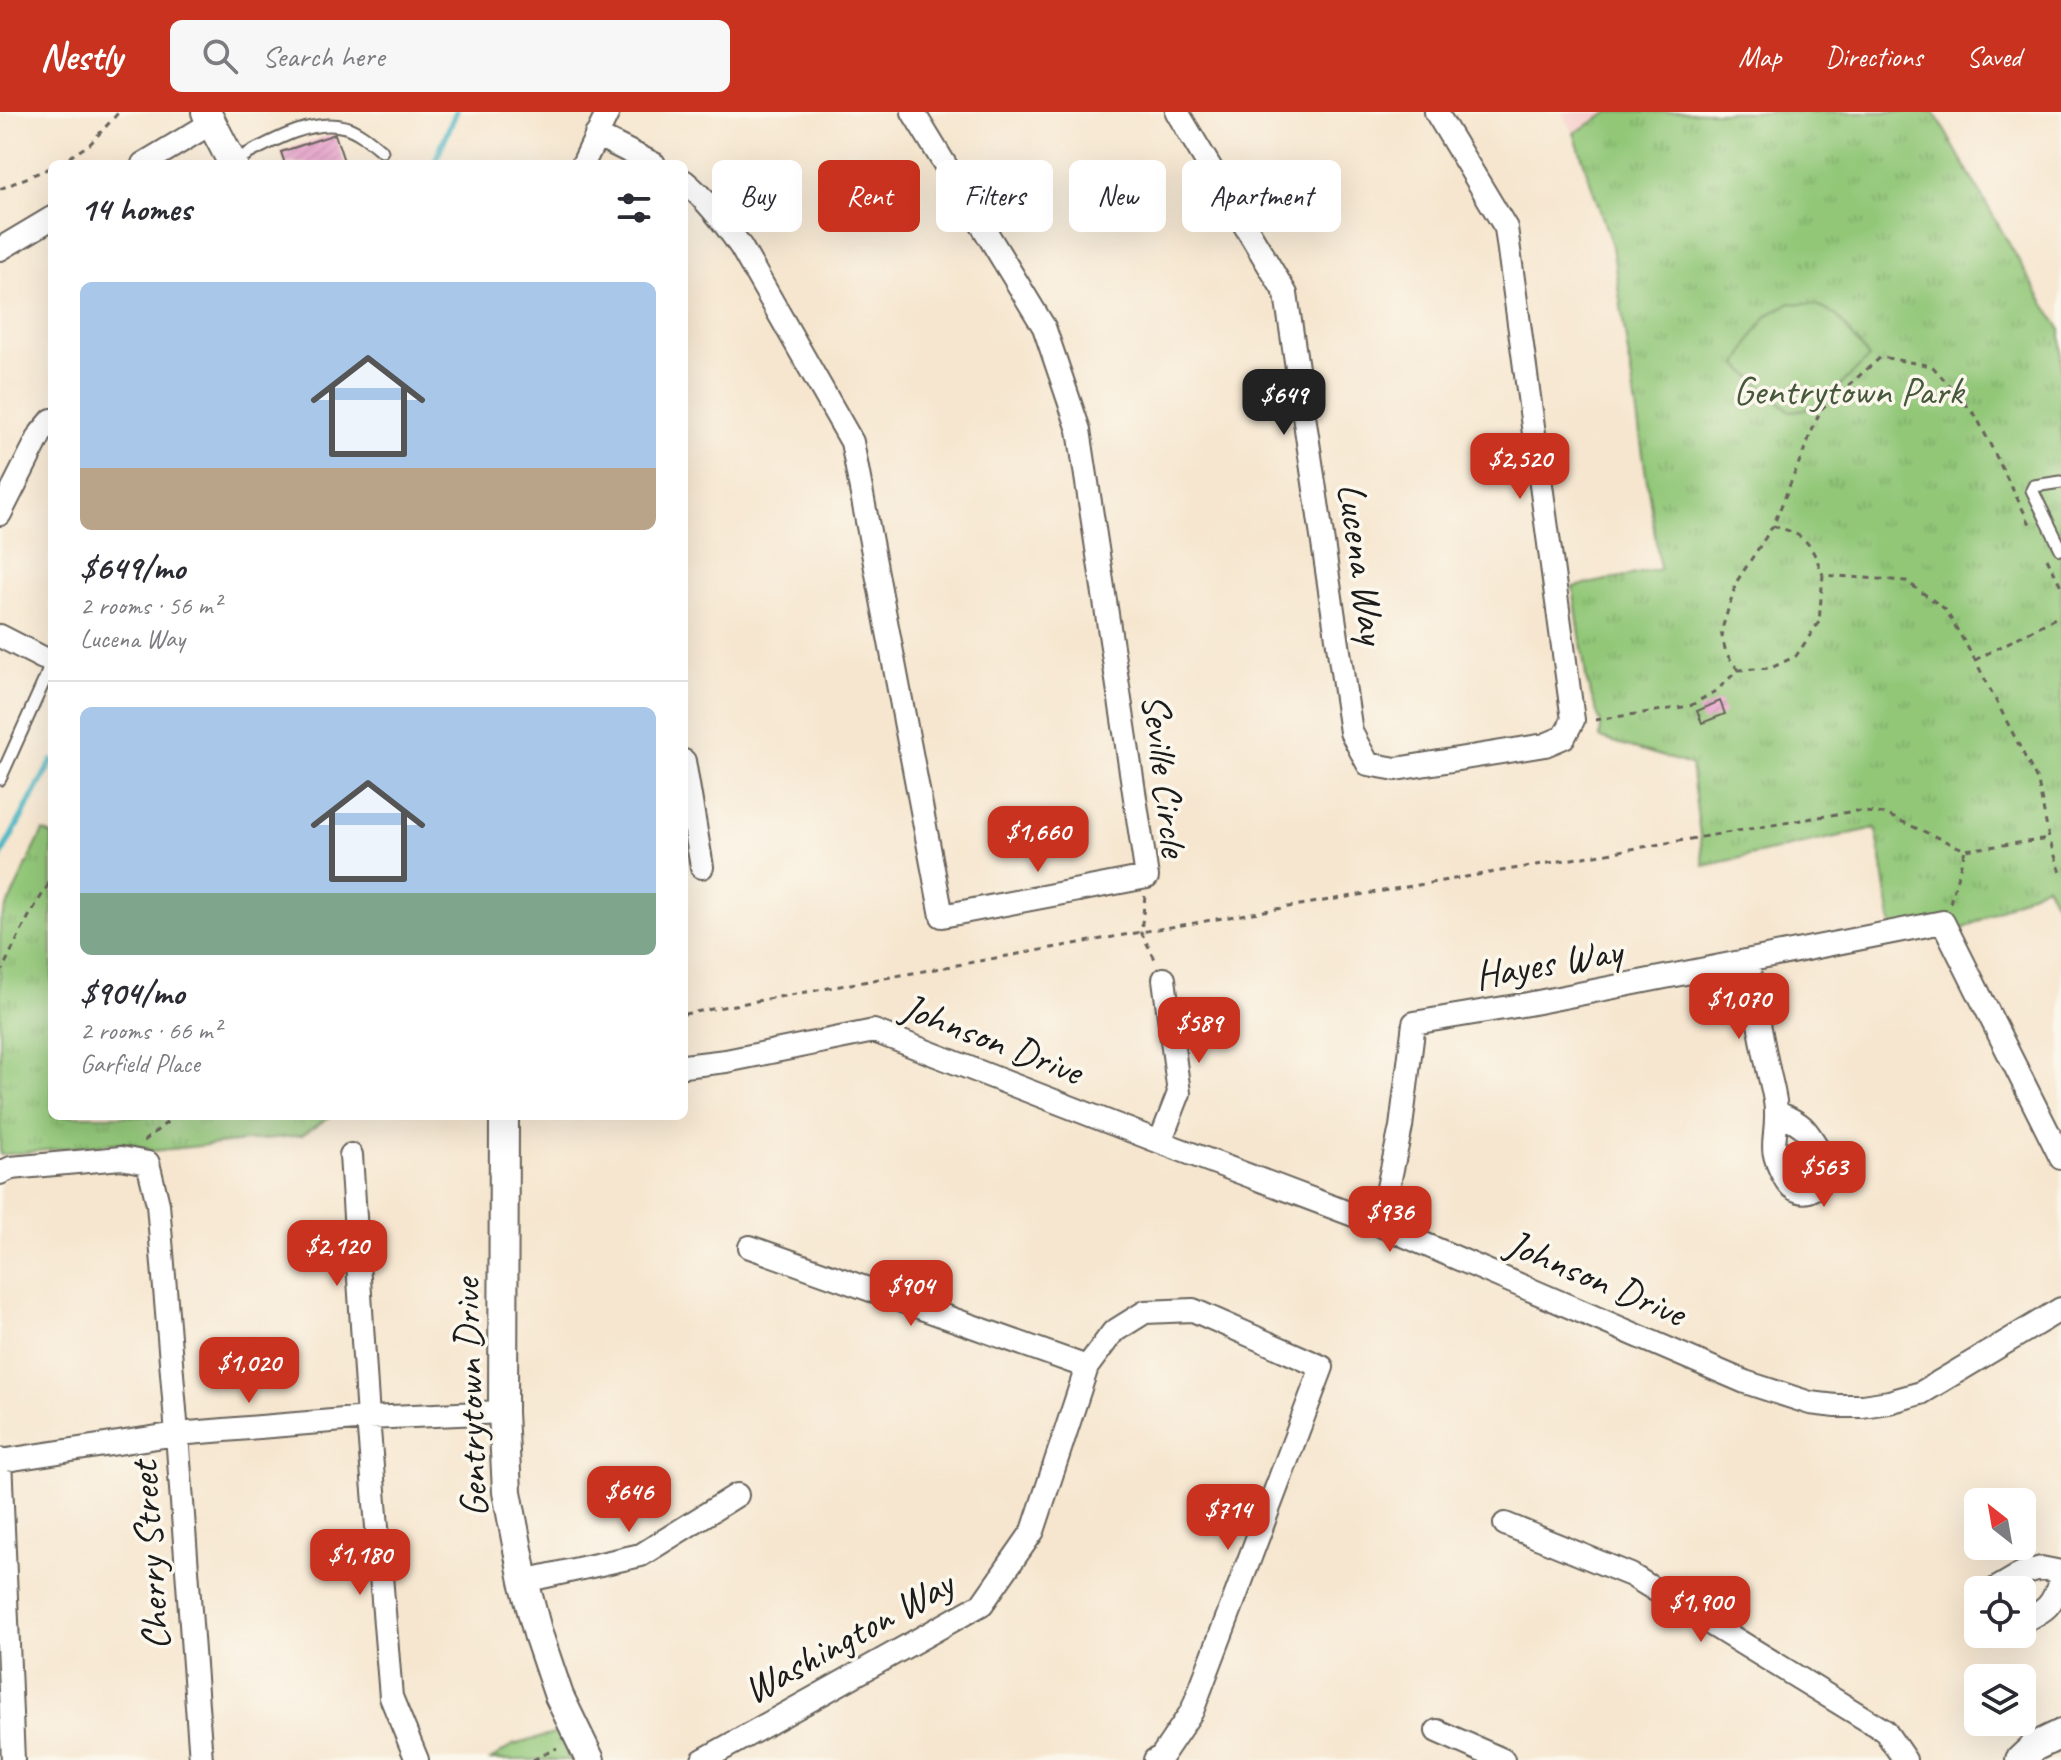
<!DOCTYPE html>
<html lang="en">
<head>
<meta charset="utf-8">
<style>
  :root { --surface:#fff; --page:#f7f7f7; --text:#2b2b33; --muted:#7c7c81; --line:#e1e1e2; --accent:#c8321e }
  body { margin:0; font-family:Caveat,sans-serif; background:var(--page); color:var(--text); height:100vh; display:flex; flex-direction:column; font-size:30px; white-space:nowrap }
  * { box-sizing:border-box; margin:0 }
  p { font-size:26px; color:var(--muted) }
  .icon { flex:none; width:44px; height:44px; fill:none; stroke:currentColor; stroke-width:2; stroke-linecap:round; stroke-linejoin:round }
  .map { position:relative; flex:1; overflow:hidden }
  .drawer { position:absolute; left:48px; top:48px; width:640px; height:960px; display:flex; flex-direction:column; background:var(--surface); border-radius:12px; box-shadow:0 8px 32px #0002 }
  .drawer>* { flex:none }
  .hud { position:absolute; left:712px; top:48px; width:760px; height:72px; display:flex; gap:16px }
  .needle { width:52px; rotate:329deg }
  .fabs { position:absolute; left:1964px; top:1376px; display:grid; gap:16px }
  .fabs a { display:grid; place-items:center; width:72px; height:72px; border-radius:12px; background:var(--surface); box-shadow:0 8px 32px #0002; font-size:40px }
  .price { position:absolute; translate:-50% -68px; padding:0 18px; border-radius:16px; background:var(--accent); color:#fff; font-size:26px; line-height:52px; filter:drop-shadow(0 2px 4px #0008) }
  .price::after { content:''; position:absolute; left:50%; top:48px; width:24px; height:18px; margin-left:-12px; background:inherit; clip-path:polygon(0 0,100% 0,50% 100%) }
  .price.current { background:#222; color:#fff }
  ul { padding:0; list-style:none }
  li { display:grid; align-content:center; gap:16px; height:424px; padding:0 32px }
  li+li { border-top:2px solid var(--line) }
  li span { display:grid; place-items:center; height:248px; border-radius:12px; color:#555 }
  li>.icon { margin-inline-start:auto }
  span .icon { width:144px; height:144px; fill:#fffc; stroke-width:1 }
  li b { font-size:34px }
  h2 { display:flex; justify-content:space-between; align-items:center; height:96px; padding:0 32px; font-size:34px }
  .chip { padding:0 28px; border-radius:12px; background:var(--surface); box-shadow:0 8px 32px #0002; font-size:28px; line-height:72px }
  .chip.current { background:var(--accent); color:#fff }
  header { display:flex; align-items:center; gap:48px; box-sizing:border-box; height:112px; padding:0 40px; background:var(--accent); color:#fff }
  header strong { font-size:38px }
  nav { display:flex; gap:44px; margin-inline-start:auto; font-size:28px }
  .search { width:560px; height:72px; background:var(--page); display:flex; align-items:center; gap:20px; box-sizing:border-box; padding:0 28px; border-radius:12px; color:var(--muted); font-size:30px }
  .map>svg:first-child { display:block }
  .built { fill:#f7d0ce }
  .park { fill:url(#park-tufts); stroke:#57724a; stroke-width:2 }
  .garden { fill:#92c778; stroke:#57724a; stroke-width:2 }
  .lines { fill:none; stroke-linecap:round; stroke-linejoin:round }
  .stream { stroke:#48b5c3; stroke-width:6 }
  .building { fill:url(#building-hatch) }
  .service-casing { stroke:#68635b; stroke-width:15 }
  .minor-casing { stroke:#68635b; stroke-width:26 }
  .tertiary-casing { stroke:#68635b; stroke-width:32 }
  .path { stroke:#68635b; stroke-width:3; stroke-dasharray:6 6; stroke-linecap:butt }
  .service { stroke:#fff; stroke-width:11 }
  .minor { stroke:#fff; stroke-width:22 }
  .tertiary { stroke:#fff; stroke-width:28 }
  .labels { text-anchor:middle; dominant-baseline:central; stroke-width:7; stroke-linejoin:round; paint-order:stroke }
  .park-label { font-size:40px; fill:#45583c; stroke:#fbf7ec }
  .street-label { font-size:40px; fill:#1c1c1c; stroke:#fbf7ec }
</style>
</head>
<body>
<header>
<strong>Nestly</strong>
<div class="search"><svg class="icon" aria-label="search" viewBox="0 0 24 24"><circle cx="10" cy="10" r="6"/><path d="M15 15l6 6"/></svg>Search here</div>
<nav><a>Map</a><a>Directions</a><a>Saved</a></nav>
</header>
<div class="map">
<svg width="2061" height="1648" viewBox="0 0 2061 1648">
  <defs>
    <pattern id="park-tufts" width="24" height="20" patternUnits="userSpaceOnUse" patternTransform="scale(2)"><rect width="24" height="20" fill="#92c778"/><path d="M3 7l-1-3M5 7V3M7 7l1-3M15 17l-1-3M17 17v-4M19 17l1-3" fill="none" stroke="#7daa67"/></pattern>
    <pattern id="building-hatch" width="6" height="6" patternUnits="userSpaceOnUse" patternTransform="scale(2)"><rect width="6" height="6" fill="#e89dcb"/><path d="M-1 1l2-2M0 6l6-6M5 7l2-2" fill="none" stroke="#c687ae"/></pattern>
  </defs>
  <rect width="100%" height="100%" fill="#fbf7ec"/>
  <filter id="ink" filterUnits="userSpaceOnUse"><feTurbulence type="fractalNoise" baseFrequency=".0125" numOctaves="2"/><feDisplacementMap in="SourceGraphic" scale="16" xChannelSelector="R" yChannelSelector="G"/><feConvolveMatrix kernelMatrix="1 2 1 2 8 2 1 2 1" color-interpolation-filters="sRGB"/></filter>
  <filter id="wash" filterUnits="userSpaceOnUse"><feTurbulence type="fractalNoise" baseFrequency=".006" numOctaves="4" result="noise"/><feDisplacementMap in="SourceGraphic" scale="32" xChannelSelector="R" yChannelSelector="G"/><feGaussianBlur stdDeviation="1.8" result="paint"/><feColorMatrix in="noise" values="0 0 0 0 0 0 0 0 0 0 0 0 0 0 0 0 0 1.4 0 .05"/><feComposite in="paint" operator="in"/></filter>
  <g filter="url(#wash)">
    <rect width="100%" height="100%" fill="#f6e6cf"/>
    <path class="built" d="M1562,0H1610L1574,21Z"/>
    <path class="park" d="M1610,0H1934L2031,170L2061,218V800L2046,773L1950,824L1943,810L1893,821L1876,716L1704,754L1691,653L1600,626L1601,612L1587,571L1573,475L1660,457L1612,134L1574,21Z
      M43,719L52,723V1004H331L302,1023L153,1039L123,1030L0,1043V809Z
      M557,1621L570,1648H491L513,1633Z"/>
    <path class="garden" d="M1790,191L1817,193L1837,204L1869,246L1816,296L1790,299L1738,253L1753,224L1768,203Z"/>
    <g class="lines">
      <path class="stream" d="M434,52L456,0
        M0,745L52,649"/>
    </g>
    <g id="blocks">
      <path class="building" d="M335,22L345,52H285L281,40Z
        M1720,589L1725,602L1702,611L1697,599Z"/>
    </g>
  </g>
  <g filter="url(#ink)">
    <use href="#blocks" fill-opacity="0" stroke="#68635b" stroke-width="2"/>
    <g class="lines">
      <g class="service-casing">
        <path id="service" d="M232,50C264,34 309,5 345,15C359,19 371,30 382,39
          M2061,370L2034,374L2032,378L2061,437
          M0,667L45,567L50,553L43,546"/>
      </g>
      <g class="minor-casing">
        <path id="minor" d="M1177,0L1286,182L1351,620L1368,652L1396,657L1545,633L1564,625L1573,608L1506,116L1436,0
          M596,23L654,52
          M143,52L213,10
          M583,52L608,0
          M684,69C707,88 724,110 741,135L852,330L942,804L1147,765L1079,318L1044,215L913,0
          M0,137L52,106
          M0,402L41,321L52,308
          M0,524L43,546
          M684,649L702,755
          M1747,850C1754,884 1760,918 1767,952C1770,968 1776,985 1776,1000C1777,1032 1767,1033 1784,1065C1801,1097 1837,1071 1820,1040C1805,1014 1803,1012 1776,1000
          M684,954L726,949L874,919L1160,1030L1380,1113L1745,1270L1810,1291L1836,1294H1862L1889,1290L1921,1281L2061,1197
          M1160,1030L1179,981L1164,867
          M351,1043L368,1306L391,1585L417,1648
          M0,1061L11,1056L121,1046L148,1051L158,1092L177,1322L201,1648
          M1380,1113L1401,1015L1414,911L1528,892L1943,810L2061,1046
          M750,1135L1087,1255
          M0,1347L13,1648
          M0,1349L177,1322L368,1306L503,1300
          M1505,1412L1631,1463L1885,1619L1905,1648
          M524,1469L641,1443L737,1383
          M1994,1478L2023,1461L2041,1456L2061,1460
          M2022,1510C2047,1498 2052,1494 2061,1467
          M1437,1619L1503,1648
          M703,1648L982,1492L1033,1419L1087,1255L1113,1220L1145,1200L1193,1198L1322,1255L1192,1599L1161,1645L1155,1648"/>
      </g>
      <g class="tertiary-casing">
        <path id="tertiary" d="M206,0L233,52
          M504,1004L503,1300L507,1380L524,1469L538,1522L559,1584L590,1648
          M2020,1648L2034,1635L2061,1622"/>
      </g>
      <path class="path" d="M59,52L90,32L119,0
        M0,77L52,55
        M1773,414C1807,423 1810,430 1823,463
        M2047,446L2061,474
        M1975,548L2061,503
        M1738,558L1726,541L1721,520L1737,469L1773,414L1821,297L1881,245L1932,254L1976,304L2031,414
        M1595,608L1690,594L1717,578L1738,558L1771,556L1796,544L1819,510L1823,463L1906,469L1945,497L1975,548L2038,670L2049,727L2061,761
        M48,773L52,765
        M1145,784L1141,820L1156,849
        M1950,791L1965,738
        M0,862L28,806L48,773L52,772
        M684,902L1141,820L1855,699L1885,702L1965,738L2049,727
        M144,1029L175,1004
        M533,1648L557,1636"/>
      <use href="#service" class="service"/>
      <use href="#minor" class="minor"/>
      <use href="#tertiary" class="tertiary"/>
    </g>
  </g>
  <g class="labels">
    <g class="park-label">
      <text x="1848" y="279">Gentrytown Park</text>
    </g>
    <g class="street-label">
      <text transform="translate(1362 451) rotate(82)">Lucena Way</text>
      <text transform="translate(1165 663) rotate(83)">Seville Circle</text>
      <text transform="translate(1548 851) rotate(-10)">Hayes Way</text>
      <text transform="translate(992 927) rotate(21)">Johnson Drive</text>
      <text transform="translate(1596 1166) rotate(23)">Johnson Drive</text>
      <text transform="translate(470 1286) rotate(-92)">Gentrytown Drive</text>
      <text transform="translate(150 1444) rotate(-94)">Cherry Street</text>
      <text transform="translate(848 1525) rotate(-29)">Washington Way</text>
    </g>
  </g>
</svg>
<div class="fabs">
<a><svg class="needle" viewBox="-14 -14 28 28"><path d="M0-13l5 13h-10z" fill="#e53935"/><path d="M0 13l5-13h-10z" fill="#7c7c81"/></svg></a>
<a><svg class="icon" aria-label="locate" viewBox="0 0 24 24"><circle cx="12" cy="12" r="6"/><path d="M12 2v4M12 18v4M2 12h4M18 12h4"/></svg></a>
<a><svg class="icon" aria-label="layers" viewBox="0 0 24 24"><path d="M12 4l9 5-9 5-9-5zM3 14l9 5 9-5"/></svg></a>
</div>
<b class="price current" style="left:1284px;top:325px">$649</b>
<b class="price" style="left:1520px;top:389px">$2,520</b>
<b class="price" style="left:1038px;top:762px">$1,660</b>
<b class="price" style="left:1739px;top:929px">$1,070</b>
<b class="price" style="left:1199px;top:953px">$589</b>
<b class="price" style="left:1824px;top:1097px">$563</b>
<b class="price" style="left:1390px;top:1142px">$936</b>
<b class="price" style="left:337px;top:1176px">$2,120</b>
<b class="price" style="left:911px;top:1216px">$904</b>
<b class="price" style="left:249px;top:1293px">$1,020</b>
<b class="price" style="left:629px;top:1422px">$646</b>
<b class="price" style="left:1228px;top:1440px">$714</b>
<b class="price" style="left:360px;top:1485px">$1,180</b>
<b class="price" style="left:1701px;top:1532px">$1,900</b>
<div class="hud">
<a class="chip">Buy</a>
<a class="chip current">Rent</a>
<a class="chip">Filters</a>
<a class="chip">New</a>
<a class="chip">Apartment</a>
</div>
<section class="drawer">
<h2>14 homes<svg class="icon" aria-label="filters" viewBox="0 0 24 24"><path d="M4 7h16M4 17h16"/><circle cx="9" cy="7" r="2"/><circle cx="15" cy="17" r="2"/></svg></h2>
<ul>
<li><span style="background:linear-gradient(#a9c7e8 75%,#b9a48a 0)"><svg class="icon" aria-label="home" viewBox="0 0 24 24"><path d="M3 11l9-7 9 7M6 9v11h12V9"/></svg></span><div><b>$649/mo</b><p>2 rooms · 56 m²</p><p>Lucena Way</p></div></li>
<li><span style="background:linear-gradient(#a9c7e8 75%,#7fa58c 0)"><svg class="icon" aria-label="home" viewBox="0 0 24 24"><path d="M3 11l9-7 9 7M6 9v11h12V9"/></svg></span><div><b>$904/mo</b><p>2 rooms · 66 m²</p><p>Garfield Place</p></div></li>
</ul>
</section>
</div>
</body>
</html>
